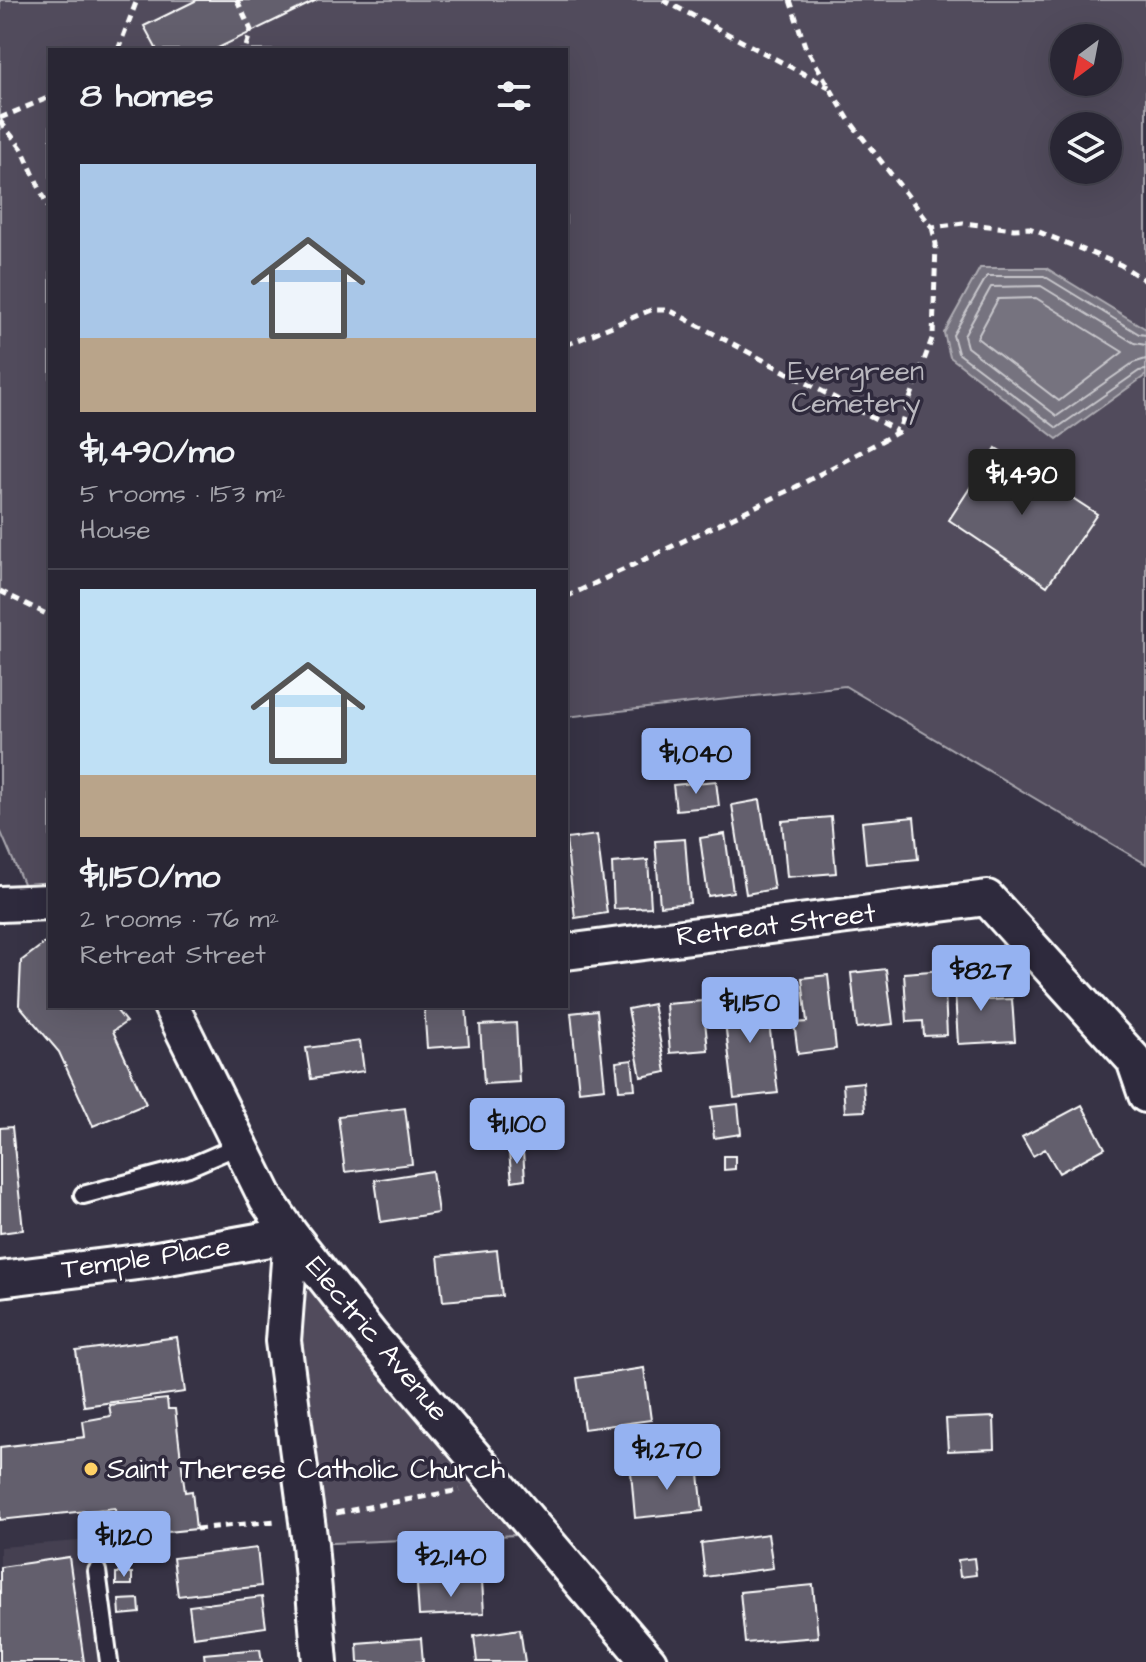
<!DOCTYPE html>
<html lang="en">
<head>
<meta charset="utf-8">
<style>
  :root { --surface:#292634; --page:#353240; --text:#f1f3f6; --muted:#a5a5ac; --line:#45434f; --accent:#95b2f1 }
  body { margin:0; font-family:"Architects Daughter",sans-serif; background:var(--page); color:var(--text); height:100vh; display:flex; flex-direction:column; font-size:30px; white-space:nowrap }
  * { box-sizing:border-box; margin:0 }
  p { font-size:26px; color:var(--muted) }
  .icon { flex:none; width:44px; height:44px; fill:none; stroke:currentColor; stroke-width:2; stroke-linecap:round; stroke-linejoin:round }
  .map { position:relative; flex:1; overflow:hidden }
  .details { position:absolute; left:48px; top:48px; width:520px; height:960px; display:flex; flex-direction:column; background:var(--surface); border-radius:0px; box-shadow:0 8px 32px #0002,0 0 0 2px var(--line) }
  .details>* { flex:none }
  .needle { width:52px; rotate:212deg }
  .controls { position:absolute; left:1050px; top:24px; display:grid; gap:16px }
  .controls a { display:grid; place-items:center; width:72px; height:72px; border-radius:50%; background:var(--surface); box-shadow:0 8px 32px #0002,0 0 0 2px var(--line); font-size:40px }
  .price { position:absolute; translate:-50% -68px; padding:0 18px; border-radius:8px; background:var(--accent); color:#111; font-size:26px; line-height:52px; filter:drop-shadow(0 2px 4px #0008) }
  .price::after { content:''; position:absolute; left:50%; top:48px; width:24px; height:18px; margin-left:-12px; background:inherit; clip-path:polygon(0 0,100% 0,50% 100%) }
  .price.on { background:#222; color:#fff }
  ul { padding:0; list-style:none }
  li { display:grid; align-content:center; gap:16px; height:424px; padding:0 32px }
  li+li { border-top:2px solid var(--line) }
  li span { display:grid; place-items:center; height:248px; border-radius:0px; color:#555 }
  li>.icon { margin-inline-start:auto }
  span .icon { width:144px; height:144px; fill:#fffc; stroke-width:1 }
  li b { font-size:34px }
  h2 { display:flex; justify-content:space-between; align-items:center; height:96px; padding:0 32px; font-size:34px }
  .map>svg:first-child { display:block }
  .built { fill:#444051 }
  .green { fill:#514c5c; stroke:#a8a6ae; stroke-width:2; fill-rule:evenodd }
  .water { fill:#76737f; stroke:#adabb2; stroke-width:2 }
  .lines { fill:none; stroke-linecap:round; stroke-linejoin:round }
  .shore { stroke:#c8c7cc; stroke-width:2 }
  .building { fill:#635f6d; stroke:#fff; stroke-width:2 }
  .lane-casing { stroke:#fff; stroke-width:22 }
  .street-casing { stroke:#fff; stroke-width:40 }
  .path { stroke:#fff; stroke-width:5; stroke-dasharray:8 6; stroke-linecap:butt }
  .lane { stroke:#2f2a3d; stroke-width:16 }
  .street { stroke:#2f2a3d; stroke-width:34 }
  .poi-dot { fill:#ffd166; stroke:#2f2a3d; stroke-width:3 }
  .labels { text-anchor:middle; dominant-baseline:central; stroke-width:7; stroke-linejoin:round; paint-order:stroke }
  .park-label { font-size:28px; fill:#b9b7be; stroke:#2f2a3d }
  .street-label { font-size:28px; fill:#fff; stroke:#2f2a3d }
  .poi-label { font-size:28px; fill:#fff; stroke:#2f2a3d; text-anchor:start }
</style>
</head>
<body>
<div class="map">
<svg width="1146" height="1662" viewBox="0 0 1146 1662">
  <rect width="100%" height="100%" fill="#373345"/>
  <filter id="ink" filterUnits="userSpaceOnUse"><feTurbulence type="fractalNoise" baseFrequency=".0125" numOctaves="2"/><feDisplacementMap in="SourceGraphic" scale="16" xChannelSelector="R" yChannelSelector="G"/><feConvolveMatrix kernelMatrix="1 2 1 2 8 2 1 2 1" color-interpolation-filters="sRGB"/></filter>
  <g filter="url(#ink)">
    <path class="built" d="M92,1540L109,1662H0V1547Z"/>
    <path class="green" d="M0,0H1146V864L845,686L566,717V50H50V902H31L0,830ZM1064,38H1108V82H1064ZM1064,126H1108V170H1064Z
      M291,1235L542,1534L310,1544Z"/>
    <path class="water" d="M980,268H1046L1146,329V375L1057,439L950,357L944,333Z"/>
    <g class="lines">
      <path class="shore" d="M1036,298L1123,352L1059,401L977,338L998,299Z
        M1146,335L1139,334L1044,276H987L953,335L958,353L1057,428L1139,371L1146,370
        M1146,345L1134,343L1041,286L991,287L964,336L967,347L1057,416L1133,363L1146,359"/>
    </g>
    <path class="building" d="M197,0H317L214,50H157L144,26Z
      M996,448L1097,514L1047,586L949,520Z
      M716,781L719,806L676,810L673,785Z
      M760,800L774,889L746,894L732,805Z
      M831,817L836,873L787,877L782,821Z
      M914,817L918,859L866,864L862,822Z
      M725,834L733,892L708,896L700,838Z
      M597,835L607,913L575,918L566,839Z
      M685,839L690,903L660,906L655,841Z
      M648,860L651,907L614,909L612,863Z
      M50,939V1006H113L126,1022L113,1031L146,1104L93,1126L59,1052L19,1005L21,961Z
      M886,969L893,1024L857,1028L851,973Z
      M944,970L947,1035L924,1036L923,1021L907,1022L904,973Z
      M987,974L988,1000L1012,999L1015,1041L958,1044L954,976Z
      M828,975L836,1049L798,1054L794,1023L807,1022L802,978Z
      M765,992L778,1093L734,1098L722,997Z
      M703,1001L708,1050L670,1053L666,1004Z
      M653,1004L666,1072L641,1077L628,1009Z
      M424,1006H466L469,1045L427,1048Z
      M597,1010L605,1088L579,1091L571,1013Z
      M516,1023L519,1082L484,1084L480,1025Z
      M360,1041L364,1071L311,1079L306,1048Z
      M632,1060L635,1089L619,1090L616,1062Z
      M863,1082L865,1111L845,1112L843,1084Z
      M738,1104L741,1134L714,1138L711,1107Z
      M1082,1105L1105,1148L1059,1173L1045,1149L1033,1156L1022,1137Z
      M405,1108L412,1164L345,1172L338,1116Z
      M500,1124L504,1141L487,1144L484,1127Z
      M12,1127L23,1230L0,1233V1128Z
      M523,1152L525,1179L512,1181L509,1153Z
      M724,1156H735V1169L724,1170Z
      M432,1171L438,1213L381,1222L375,1180Z
      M497,1250L502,1296L443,1301L438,1256Z
      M177,1337L185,1392L84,1406L76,1351Z
      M644,1368L651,1420L584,1429L577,1378Z
      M167,1399L168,1409H175L185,1492L192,1491L196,1529L119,1537L115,1508L0,1520V1447L85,1437L83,1421L111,1416L109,1405Z
      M994,1417L995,1449L948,1451L946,1419Z
      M698,1465L703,1511L635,1518L631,1472Z
      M768,1534L773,1568L705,1577L701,1543Z
      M257,1548L261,1586L178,1596L173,1558Z
      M69,1557L84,1662H0V1567Z
      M974,1558L976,1575L960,1577L958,1560Z
      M116,1573H132V1585H116Z
      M482,1581L484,1613L419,1616L417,1585Z
      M813,1585L818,1637L745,1643L740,1592Z
      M262,1597L266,1627L193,1637L189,1606Z
      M139,1599L140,1613L120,1615L119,1600Z
      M520,1629L525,1662H477L474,1636Z
      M421,1638L423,1662H358L357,1643Z
      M260,1649L262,1662H205L204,1654Z"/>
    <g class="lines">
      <g class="lane-casing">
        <path id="lane" d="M83,1195L189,1167L240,1145
          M97,1571L109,1662"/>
      </g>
      <g class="street-casing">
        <path id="street" d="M0,904L50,902
          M566,952L987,898L1134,1060L1146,1095
          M171,1006L267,1200L291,1235L370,1335L649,1662
          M291,1235L283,1341L310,1544L320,1662
          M0,1279L146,1261L291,1235"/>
      </g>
      <path class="path" d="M237,0L251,30L245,50
        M663,0L829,87
        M790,0L805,46L849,120L932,227L963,223L1014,229L1029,228L1121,265L1146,281
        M118,50L137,0
        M0,118L50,97
        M0,121L22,149L50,211
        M566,345L651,310H669L897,431
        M0,591L50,616
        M566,597L794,488L898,432L933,336L936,244L932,227
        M336,1513L460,1490
        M196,1529L275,1521"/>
      <use href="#lane" class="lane"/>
      <use href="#street" class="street"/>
    </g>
  </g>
  <circle class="poi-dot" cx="91" cy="1469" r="8"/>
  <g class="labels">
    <g class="park-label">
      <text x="856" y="371">Evergreen<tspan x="856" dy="32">Cemetery</tspan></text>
    </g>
    <g class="street-label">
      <text transform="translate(776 925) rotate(-7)">Retreat Street</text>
      <text transform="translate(146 1258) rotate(-8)">Temple Place</text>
      <text transform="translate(377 1339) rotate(50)">Electric Avenue</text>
    </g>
    <g class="poi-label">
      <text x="107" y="1469">Saint Therese Catholic Church</text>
    </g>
  </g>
</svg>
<div class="controls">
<a><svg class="needle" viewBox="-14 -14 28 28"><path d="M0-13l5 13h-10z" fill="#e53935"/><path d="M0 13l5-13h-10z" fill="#a5a5ac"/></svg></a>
<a><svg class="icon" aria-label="layers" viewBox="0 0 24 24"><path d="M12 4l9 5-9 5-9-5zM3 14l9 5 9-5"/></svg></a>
</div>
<b class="price on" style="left:1022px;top:517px">$1,490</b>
<b class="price" style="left:696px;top:796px">$1,040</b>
<b class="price" style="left:981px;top:1013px">$827</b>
<b class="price" style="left:750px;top:1045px">$1,150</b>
<b class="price" style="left:517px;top:1166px">$1,100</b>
<b class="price" style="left:667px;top:1492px">$1,270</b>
<b class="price" style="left:124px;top:1579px">$1,120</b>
<b class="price" style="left:451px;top:1599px">$2,140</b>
<section class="details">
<h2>8 homes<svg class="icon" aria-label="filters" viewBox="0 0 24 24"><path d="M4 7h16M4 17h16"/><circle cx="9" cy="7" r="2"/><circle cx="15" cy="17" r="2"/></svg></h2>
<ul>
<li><span style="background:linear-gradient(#a9c7e8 70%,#b9a48a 0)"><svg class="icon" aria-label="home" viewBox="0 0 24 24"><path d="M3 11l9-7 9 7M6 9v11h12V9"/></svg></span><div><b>$1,490/mo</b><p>5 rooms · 153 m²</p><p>House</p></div></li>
<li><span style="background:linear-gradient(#bfe0f5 75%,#b9a48a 0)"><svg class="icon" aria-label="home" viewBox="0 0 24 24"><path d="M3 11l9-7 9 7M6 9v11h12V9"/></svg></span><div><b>$1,150/mo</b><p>2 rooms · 76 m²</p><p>Retreat Street</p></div></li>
</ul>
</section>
</div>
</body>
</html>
